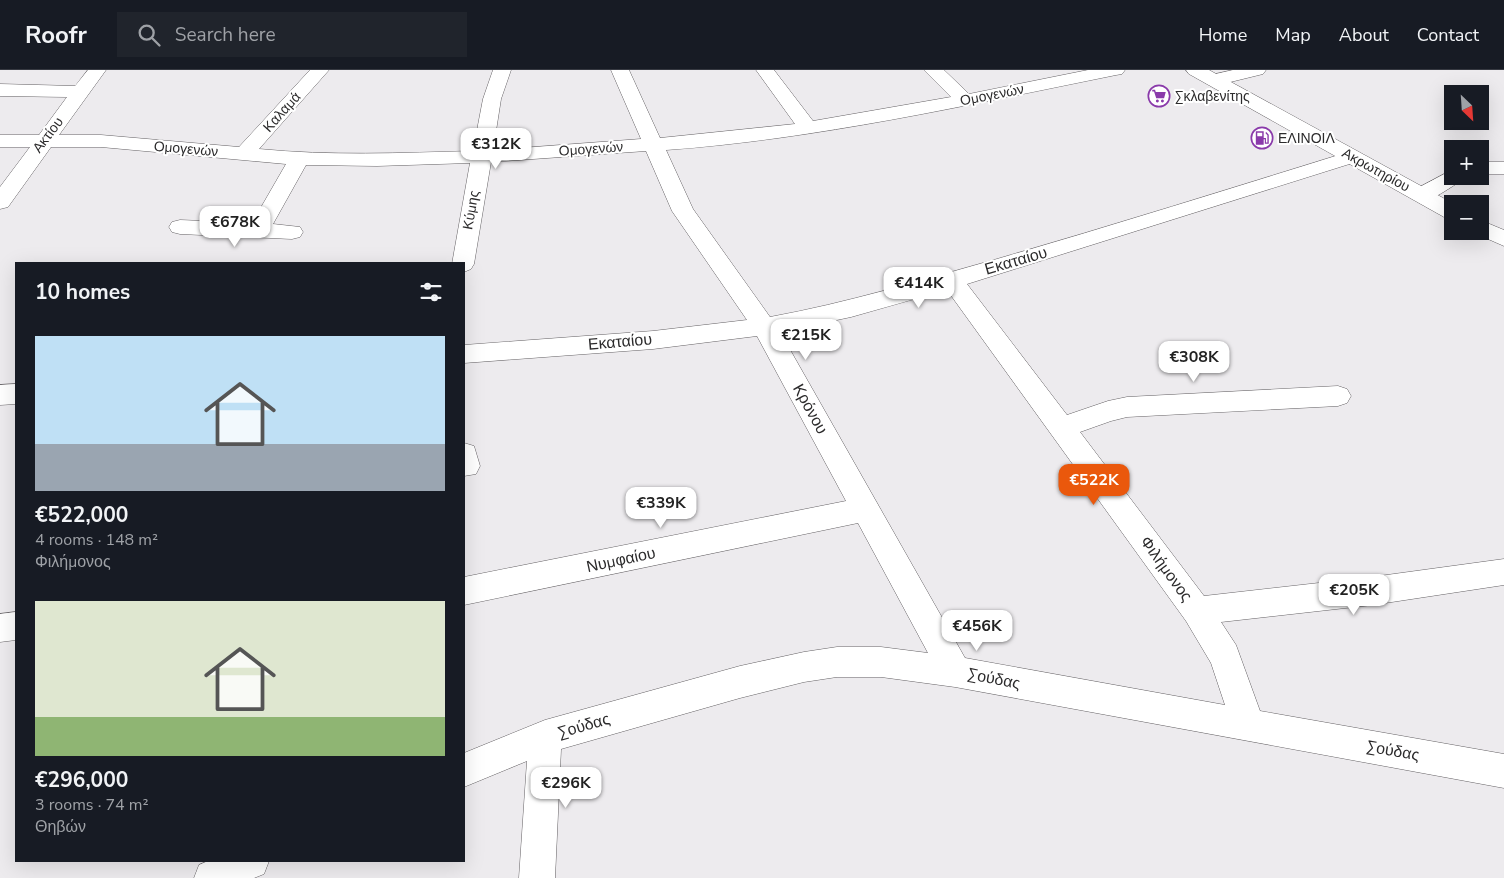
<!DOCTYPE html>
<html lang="en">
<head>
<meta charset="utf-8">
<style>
  :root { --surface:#171b24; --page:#20242c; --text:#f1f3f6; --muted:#9ea1a6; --line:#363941; --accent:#ea580c }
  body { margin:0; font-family:"Nunito Sans",sans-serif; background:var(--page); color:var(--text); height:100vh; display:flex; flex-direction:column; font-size:19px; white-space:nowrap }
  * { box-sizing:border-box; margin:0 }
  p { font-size:16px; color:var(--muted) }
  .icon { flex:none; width:28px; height:28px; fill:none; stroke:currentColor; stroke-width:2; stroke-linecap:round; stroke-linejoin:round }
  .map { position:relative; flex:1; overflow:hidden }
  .side { position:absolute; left:15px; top:192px; width:450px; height:600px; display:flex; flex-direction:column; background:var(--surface); border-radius:0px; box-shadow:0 5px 20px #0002 }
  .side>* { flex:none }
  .needle { width:32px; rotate:155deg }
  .fabs { position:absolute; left:1444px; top:15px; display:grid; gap:10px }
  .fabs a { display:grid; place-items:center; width:45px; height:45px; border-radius:0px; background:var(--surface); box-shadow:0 5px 20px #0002; font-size:25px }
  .price { position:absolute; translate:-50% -42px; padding:0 11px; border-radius:10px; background:#fff; color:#222; font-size:16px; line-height:32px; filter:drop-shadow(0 1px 2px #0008) }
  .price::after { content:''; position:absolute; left:50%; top:30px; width:15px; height:11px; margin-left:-8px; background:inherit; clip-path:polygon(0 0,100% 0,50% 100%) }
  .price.current { background:var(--accent); color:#fff }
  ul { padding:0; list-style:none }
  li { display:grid; align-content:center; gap:10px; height:265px; padding:0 20px }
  li span { display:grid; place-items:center; height:155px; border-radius:0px; color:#555 }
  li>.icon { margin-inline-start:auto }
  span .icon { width:90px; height:90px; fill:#fffc; stroke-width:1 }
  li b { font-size:21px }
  h2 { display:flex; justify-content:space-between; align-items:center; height:60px; padding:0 20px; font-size:21px }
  header { display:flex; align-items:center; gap:30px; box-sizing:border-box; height:70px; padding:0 25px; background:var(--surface); border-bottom:1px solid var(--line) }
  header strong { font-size:24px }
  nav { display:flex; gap:28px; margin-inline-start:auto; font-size:18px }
  .search { width:350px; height:45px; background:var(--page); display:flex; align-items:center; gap:12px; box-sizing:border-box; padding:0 18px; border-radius:0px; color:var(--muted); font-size:19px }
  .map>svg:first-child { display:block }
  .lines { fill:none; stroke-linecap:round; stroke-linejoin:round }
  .street-casing { stroke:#646164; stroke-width:1 }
  .primary-casing { stroke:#646164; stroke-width:1 }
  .street { fill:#fff; fill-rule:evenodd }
  .primary { fill:#fff; fill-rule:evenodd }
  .labels { text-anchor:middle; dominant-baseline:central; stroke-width:4; stroke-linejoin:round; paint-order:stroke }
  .far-street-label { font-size:14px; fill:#2c2b2c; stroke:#fff }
  .far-poi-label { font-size:14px; fill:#2c2b2c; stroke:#fff; text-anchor:start }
  .street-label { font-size:16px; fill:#2c2b2c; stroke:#fff }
</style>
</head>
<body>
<header>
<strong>Roofr</strong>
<div class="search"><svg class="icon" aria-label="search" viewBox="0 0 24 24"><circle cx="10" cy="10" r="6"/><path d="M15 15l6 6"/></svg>Search here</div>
<nav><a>Home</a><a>Map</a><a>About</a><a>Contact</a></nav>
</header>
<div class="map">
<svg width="1504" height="808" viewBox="0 0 1504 808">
  <rect width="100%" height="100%" fill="#edebee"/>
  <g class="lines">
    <g class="street-casing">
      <path id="street" d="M88,0H106L59,65H101L239,77L310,0H329L259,79C330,86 401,83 473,81L483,29L493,0H511L501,29L493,80L641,69L611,0H629L660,68L795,54L756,0H774L813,51L951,27L924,0H944L969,24L1088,0H1125L1122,4L1116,5C967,35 817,69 666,80L693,139L770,247C847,233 922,210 997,189C1114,155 1229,119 1345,83L1352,81L1359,83L1362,87L1359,91L967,214L1067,345L1108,331L1127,327L1338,316L1347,319L1351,326L1347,333L1338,336L1127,347L1111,351L1080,362L1204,526L1372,507L1504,489V515L1372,535L1221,552L1236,575L1260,641L1504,684V718L955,617L881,607H837L804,612L740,628L561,679L555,808H519L527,691L464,717V683L545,650L740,596L804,582L837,577H881L928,583L858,453L464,535V507L846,431L757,266L653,279L464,293V275L653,261L747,250L672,141L646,81L491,92L474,194L471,199L464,202V194H452L470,93L377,96L306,95L273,154L300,157L303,162L300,167L292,169L180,164L172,162L169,157L172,152L180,150L252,153L286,94L101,77H51L8,137L0,139V117L30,77H0V65H39L67,27L0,26V14L75,16ZM947,220L1186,551L1211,593L1225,635L965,588L780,262L851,247Z
        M1233,0H1266L1263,4L1214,16L1207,14L1205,10L1207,6Z
        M1480,92H1504V104H1480Z
        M1452,100V106H1464L1461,111C1447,119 1430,134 1414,130L1410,125L1414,120Z
        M16,314V334L0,335V315Z
        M464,373L474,376L480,396L476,404L464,406Z
        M16,542V570L0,572V544Z
        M208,791H269L264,804L254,808H194L199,795Z"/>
    </g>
    <g class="primary-casing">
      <path id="primary" d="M1186,0H1209L1454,134L1452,149L1444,147L1189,4Z
        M1480,150L1504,160V176L1472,162L1480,161Z"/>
    </g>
    <use href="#street" class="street"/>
    <use href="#primary" class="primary"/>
  </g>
  <defs>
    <g id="supermarket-ring" transform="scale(1.125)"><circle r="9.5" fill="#fff" stroke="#8a3aaa" stroke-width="1.5"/><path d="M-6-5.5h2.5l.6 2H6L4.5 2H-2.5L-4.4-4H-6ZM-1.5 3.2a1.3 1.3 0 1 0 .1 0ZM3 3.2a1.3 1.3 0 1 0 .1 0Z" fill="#8a3aaa"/></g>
    <g id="fuel-ring" transform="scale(1.125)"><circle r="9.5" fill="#fff" stroke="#8a3aaa" stroke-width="1.5"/><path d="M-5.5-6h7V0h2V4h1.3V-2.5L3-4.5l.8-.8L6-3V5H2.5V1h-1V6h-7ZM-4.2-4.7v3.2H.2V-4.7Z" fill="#8a3aaa"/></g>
  </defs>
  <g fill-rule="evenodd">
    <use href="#supermarket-ring" x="1159" y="26"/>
    <use href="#fuel-ring" x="1262" y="68"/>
  </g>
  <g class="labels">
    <g class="far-street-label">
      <text transform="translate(992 25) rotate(-11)">Ομογενών</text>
      <text transform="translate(282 42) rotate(-48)">Καλαμά</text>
      <text transform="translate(48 65) rotate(-53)">Ακτίου</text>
      <text transform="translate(186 79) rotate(5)">Ομογενών</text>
      <text transform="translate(591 79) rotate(-4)">Ομογενών</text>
      <text transform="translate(1376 100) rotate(29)">Ακρωτηρίου</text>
      <text transform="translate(471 140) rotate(-80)">Κύμης</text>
    </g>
    <g class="far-poi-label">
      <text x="1175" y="26">Σκλαβενίτης</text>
      <text x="1278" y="68">ΕΛΙΝΟΙΛ</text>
    </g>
    <g class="street-label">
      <text transform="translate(1016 191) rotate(-16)">Εκαταίου</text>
      <text transform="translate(620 272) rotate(-5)">Εκαταίου</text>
      <text transform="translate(810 339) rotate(61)">Κρόνου</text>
      <text transform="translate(621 490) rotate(-12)">Νυμφαίου</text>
      <text transform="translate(1166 499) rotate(54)">Φιλήμονος</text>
      <text transform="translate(994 609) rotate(11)">Σούδας</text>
      <text transform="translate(584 656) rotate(-16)">Σούδας</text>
      <text transform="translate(1393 681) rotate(10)">Σούδας</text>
    </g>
  </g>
</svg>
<div class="fabs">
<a><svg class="needle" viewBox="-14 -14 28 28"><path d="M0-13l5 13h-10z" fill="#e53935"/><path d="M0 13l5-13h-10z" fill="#9ea1a6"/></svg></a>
<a>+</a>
<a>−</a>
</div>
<b class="price" style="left:496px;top:100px">€312K</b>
<b class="price" style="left:235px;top:178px">€678K</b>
<b class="price" style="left:919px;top:239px">€414K</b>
<b class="price" style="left:806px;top:291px">€215K</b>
<b class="price" style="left:1194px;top:313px">€308K</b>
<b class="price current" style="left:1094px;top:436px">€522K</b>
<b class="price" style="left:661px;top:459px">€339K</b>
<b class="price" style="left:1354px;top:546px">€205K</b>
<b class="price" style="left:977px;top:582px">€456K</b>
<b class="price" style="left:566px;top:739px">€296K</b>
<section class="side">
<h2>10 homes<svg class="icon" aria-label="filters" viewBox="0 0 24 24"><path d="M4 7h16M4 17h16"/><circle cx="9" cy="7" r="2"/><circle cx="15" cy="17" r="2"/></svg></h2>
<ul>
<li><span style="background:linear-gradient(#bfe0f5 70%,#9aa5b1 0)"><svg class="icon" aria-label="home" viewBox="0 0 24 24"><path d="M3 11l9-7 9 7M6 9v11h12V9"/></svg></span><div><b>€522,000</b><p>4 rooms · 148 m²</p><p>Φιλήμονος</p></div></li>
<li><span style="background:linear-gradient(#dfe7d0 75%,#8fb573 0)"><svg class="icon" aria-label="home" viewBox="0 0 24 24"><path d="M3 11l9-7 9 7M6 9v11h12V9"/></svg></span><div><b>€296,000</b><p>3 rooms · 74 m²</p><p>Θηβών</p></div></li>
</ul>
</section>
</div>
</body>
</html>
